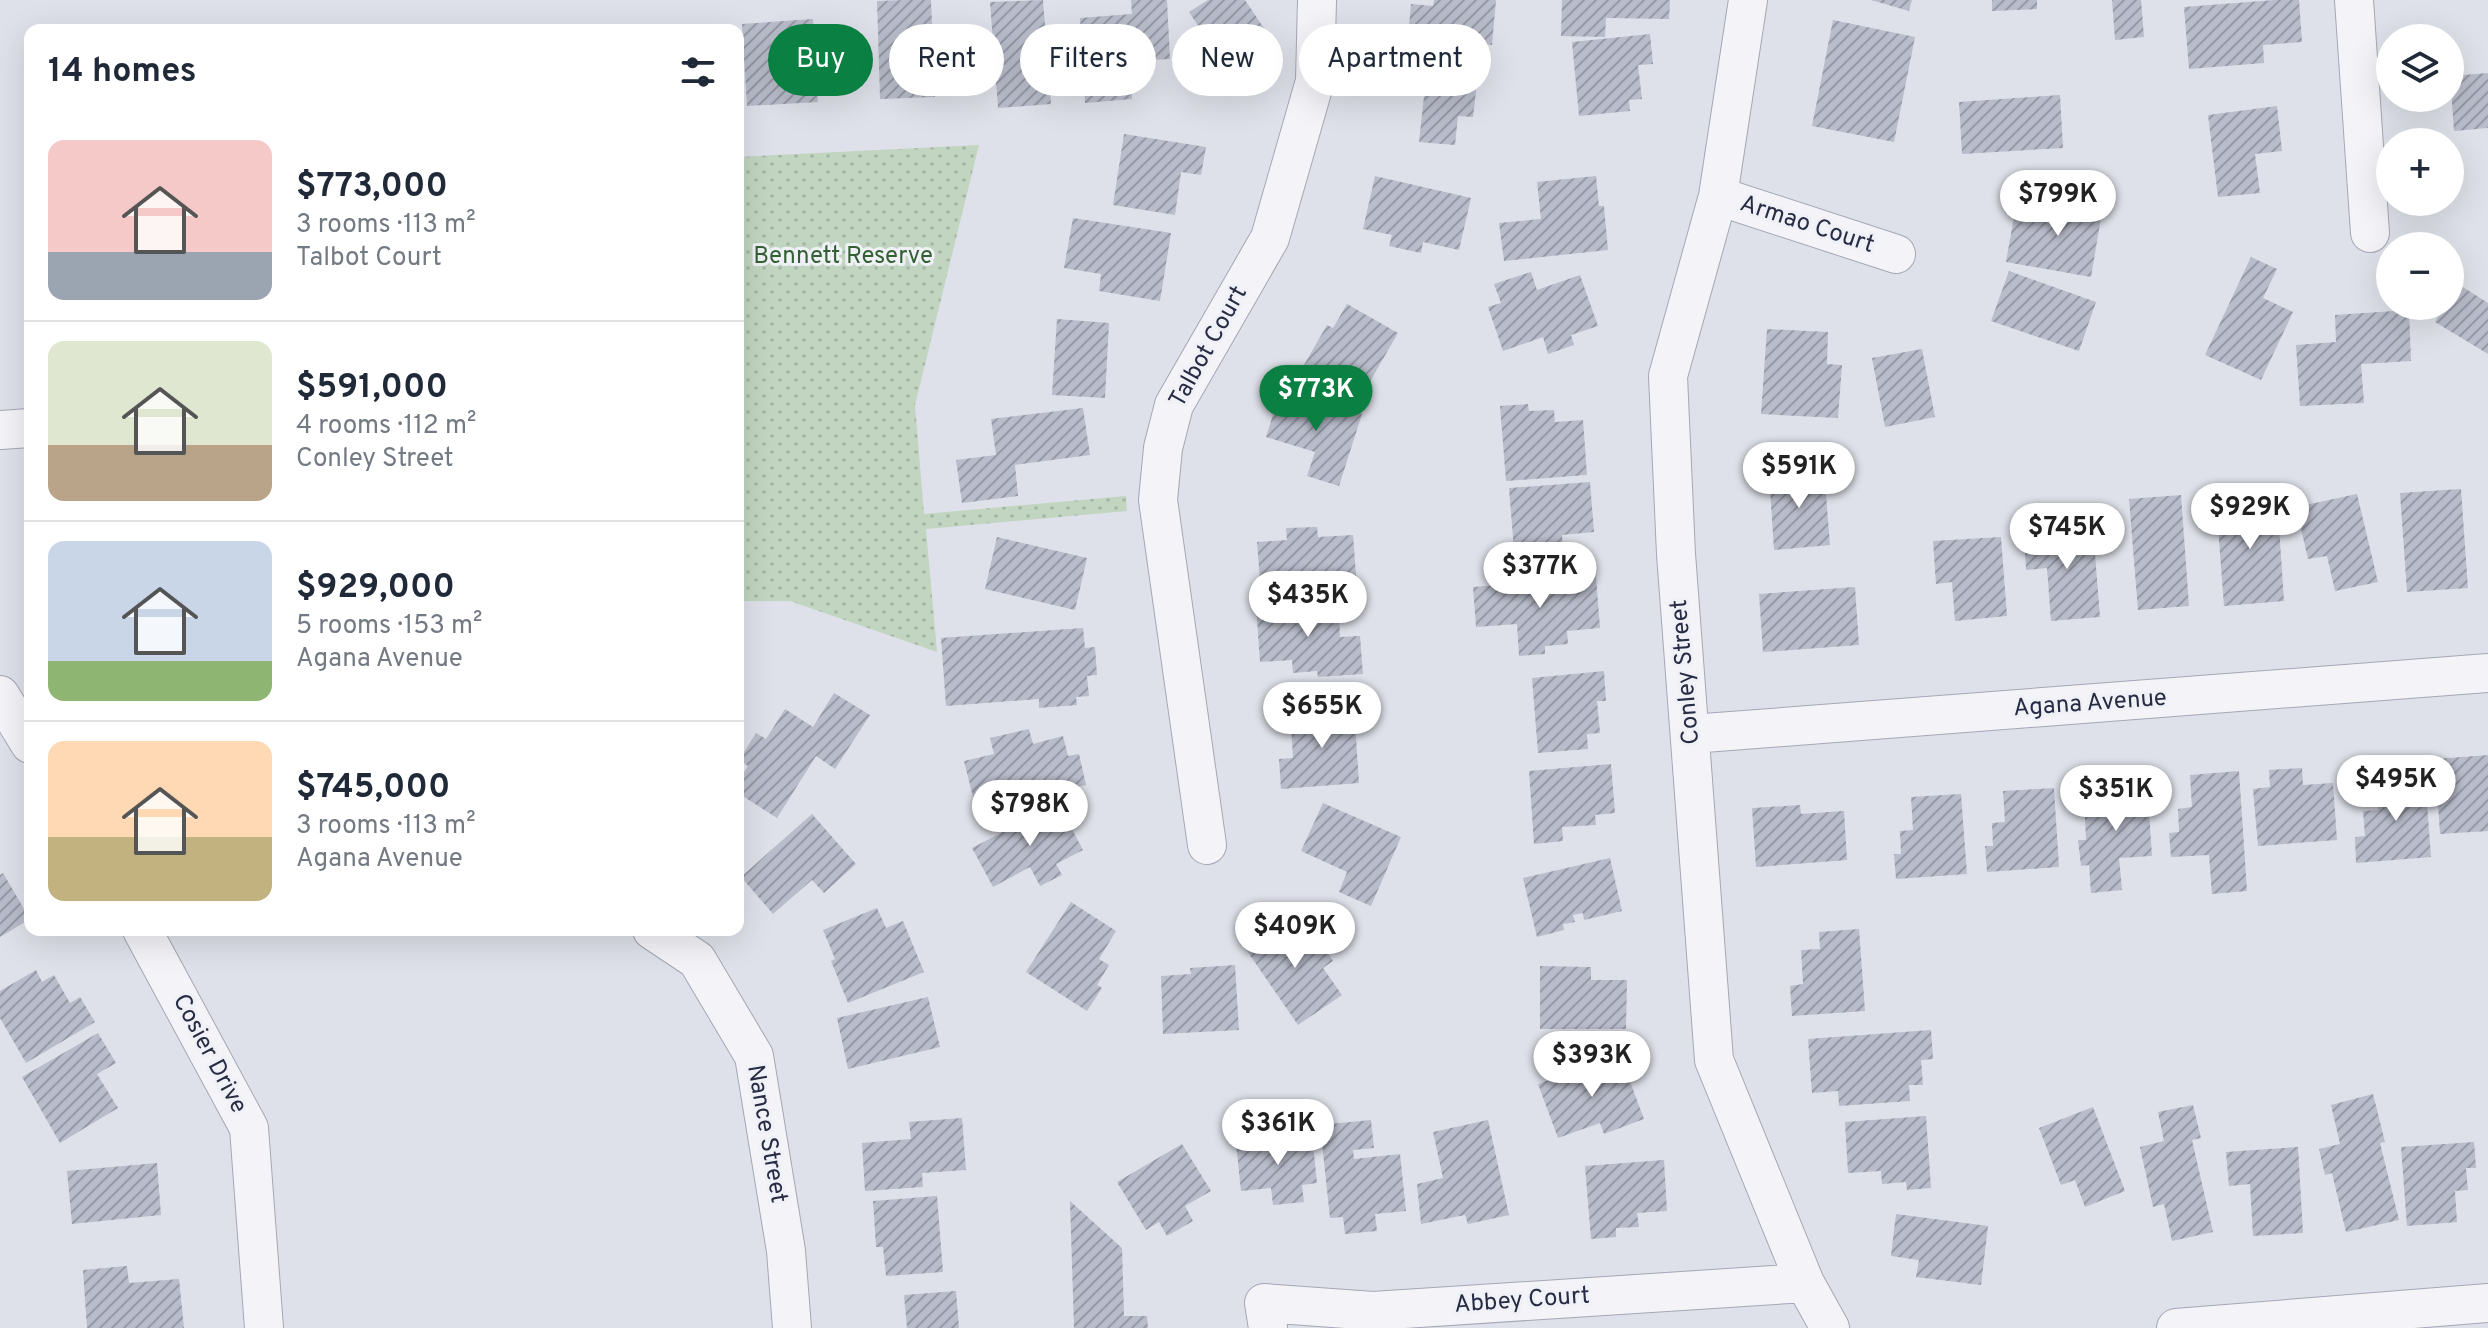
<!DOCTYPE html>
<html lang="en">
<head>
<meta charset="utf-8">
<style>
  :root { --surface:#fff; --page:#f6f6f7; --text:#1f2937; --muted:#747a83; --line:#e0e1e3; --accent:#0b8043 }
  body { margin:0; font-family:Overpass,sans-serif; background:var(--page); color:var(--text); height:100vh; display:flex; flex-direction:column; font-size:30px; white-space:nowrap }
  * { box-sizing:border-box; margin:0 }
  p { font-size:26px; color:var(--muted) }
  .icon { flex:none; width:44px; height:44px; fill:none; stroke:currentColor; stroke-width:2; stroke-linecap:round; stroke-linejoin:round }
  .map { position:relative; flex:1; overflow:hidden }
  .side { position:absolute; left:24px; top:24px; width:720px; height:912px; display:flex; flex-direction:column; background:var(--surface); border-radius:16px; box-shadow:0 8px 32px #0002 }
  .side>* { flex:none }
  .top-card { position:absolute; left:768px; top:24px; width:760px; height:72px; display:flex; gap:16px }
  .buttons { position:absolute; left:2376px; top:24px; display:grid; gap:16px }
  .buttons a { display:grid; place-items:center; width:88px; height:88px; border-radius:50%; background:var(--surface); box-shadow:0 8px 32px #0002; font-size:40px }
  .price { position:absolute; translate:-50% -68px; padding:0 18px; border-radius:28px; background:#fff; color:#222; font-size:26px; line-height:52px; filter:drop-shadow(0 2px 4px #0008) }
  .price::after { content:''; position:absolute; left:50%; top:48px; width:24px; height:18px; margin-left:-12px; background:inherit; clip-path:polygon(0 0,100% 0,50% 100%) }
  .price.active { background:var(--accent); color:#fff }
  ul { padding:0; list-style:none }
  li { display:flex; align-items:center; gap:24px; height:200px; padding:0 24px }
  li+li { border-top:2px solid var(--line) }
  li span { display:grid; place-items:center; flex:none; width:224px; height:160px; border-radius:16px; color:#555 }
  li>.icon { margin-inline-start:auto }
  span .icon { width:96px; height:96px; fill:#fffc; stroke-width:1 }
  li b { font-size:34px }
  h2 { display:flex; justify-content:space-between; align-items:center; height:96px; padding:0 24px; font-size:34px }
  .pill { padding:0 28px; border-radius:36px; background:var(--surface); box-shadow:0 8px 32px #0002; font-size:28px; line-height:72px }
  .pill.active { background:var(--accent); color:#fff }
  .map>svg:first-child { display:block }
  .park { fill:url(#park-dots) }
  .building { fill:url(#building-hatch) }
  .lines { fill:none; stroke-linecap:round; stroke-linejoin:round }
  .street-casing { stroke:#a4a7b5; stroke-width:40 }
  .street { stroke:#f3f3f8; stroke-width:38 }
  .labels { text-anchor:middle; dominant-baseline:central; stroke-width:6; stroke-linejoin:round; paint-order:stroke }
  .street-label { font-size:24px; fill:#272b43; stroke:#eff1f7 }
  .park-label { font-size:24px; fill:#336033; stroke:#eff1f7 }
</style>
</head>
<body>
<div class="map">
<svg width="2488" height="1328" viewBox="0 0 2488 1328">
  <defs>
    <pattern id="park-dots" width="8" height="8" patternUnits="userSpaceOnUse" patternTransform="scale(2)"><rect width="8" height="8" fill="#c1d5c0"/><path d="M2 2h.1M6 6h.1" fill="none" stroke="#a6b7a6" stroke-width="1.8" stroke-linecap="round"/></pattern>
    <pattern id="building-hatch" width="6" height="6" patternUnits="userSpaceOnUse" patternTransform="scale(2)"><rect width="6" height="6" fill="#b9bcca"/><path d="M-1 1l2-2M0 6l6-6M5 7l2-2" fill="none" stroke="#9699a6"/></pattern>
  </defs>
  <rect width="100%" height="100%" fill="#dfe1ea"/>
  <path class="park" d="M979,145L915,405L924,514L1126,496L1127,511L926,529L937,652L790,601H738V157Z"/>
  <path class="building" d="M904,0H931L935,97L880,99L877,1Z
    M1043,0L1051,104L998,108L990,2Z
    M1131,0H1167L1170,59L1132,61V99L1085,103L1080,18L1132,14Z
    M1208,0H1245L1282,55L1237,85L1189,12Z
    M1434,0H1496L1492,45L1408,37L1411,4L1433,6Z
    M1562,0H1670L1669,19L1606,18L1605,37L1561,36Z
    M1871,0H1912L1909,11Z
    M1992,0H2037V9L1992,11Z
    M2112,0H2141L2144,37L2115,40Z
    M2275,0H2299L2302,42L2263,45L2264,63L2189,69L2184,7Z
    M813,19L818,102L747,106L742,24Z
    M1833,20L1915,37L1894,142L1812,126Z
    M1650,34L1653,64L1638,65L1642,99L1629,100L1630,111L1579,116L1572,42Z
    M1429,50L1480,56L1473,117L1458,116L1455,145L1419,142Z
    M2488,73V128L2454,131L2450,76Z
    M2060,95L2063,148L1962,154L1959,102Z
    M2277,106L2282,151L2255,154L2260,193L2218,197L2208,115Z
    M1124,134L1206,147L1201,175L1181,172L1175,215L1113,205Z
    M1375,176L1471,198L1459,250L1423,242L1421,253L1389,246L1392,235L1363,229Z
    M1596,176L1599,206H1604L1608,250L1504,261L1499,223L1541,219L1537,182Z
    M2068,193L2104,200L2091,277L2006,262L2015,211L2063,219Z
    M1073,218L1171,233L1160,301L1099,291L1101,274L1064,268Z
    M2251,257L2277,269L2263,298L2293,312L2261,380L2205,355Z
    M2009,271L2096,302L2079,351L1991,321Z
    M1531,272L1537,290L1580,275L1598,326L1571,335L1574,345L1548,354L1543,337L1503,351L1488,307L1501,303L1494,284Z
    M2458,284L2488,303V354L2435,322L2444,306H2450V297Z
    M1347,304L1398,333L1361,397L1304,365L1327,325L1333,328Z
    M2409,310L2411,361L2361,364L2364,403L2300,406L2296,345L2336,342L2335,315Z
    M1057,319L1109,323L1105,398L1052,395Z
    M1767,329L1828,332L1827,364L1842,365L1838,418L1761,414Z
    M1922,349L1935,417L1885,427L1872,358Z
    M1281,389L1362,414L1339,486L1307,476L1315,452L1266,437Z
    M1528,404L1529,411L1554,410L1555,422L1583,420L1587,475L1506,481L1500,406Z
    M1083,408L1090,455L1015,465L1018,496L962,503L956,460L996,455L991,419Z
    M1824,470L1830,545L1774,550L1769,474Z
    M1590,482L1594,532L1562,535L1563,549L1540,550V560L1515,562L1509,488Z
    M2461,489L2468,588L2407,592L2400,493Z
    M2357,494L2378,582L2335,591L2327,556L2308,559L2296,507Z
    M2181,495L2189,606L2138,610L2129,499Z
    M2277,497L2284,601L2224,606L2216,501Z
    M1317,527L1318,537L1353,535L1357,588L1261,594L1257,542L1287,540L1286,528Z
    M2093,529L2100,617L2051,621L2047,568L2026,570L2024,534Z
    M997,537L1087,558L1075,610L985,589Z
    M2001,537L2007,616L1955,621L1952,582L1936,584L1933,541Z
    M1596,577L1600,628L1567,631L1568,644L1545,646V654L1519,656L1517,624L1476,627L1473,587Z
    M1855,587L1859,645L1763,652L1759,594Z
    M1338,601L1340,637L1360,636L1363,674L1318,677L1317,671L1293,673L1292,660L1260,662L1256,606Z
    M1083,628L1085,648L1095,647L1097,675L1087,676L1089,696L1076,697L1077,705L1039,708V699L946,706L941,638Z
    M1604,671L1606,701H1597L1600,733L1587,734L1588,749L1538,753L1532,678Z
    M834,693L870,715L835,769L816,756L777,818L738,793V782L748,766L739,760L756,733L766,739L785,709L813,727Z
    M1354,707L1359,783L1281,789L1279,759L1293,758L1291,724L1304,723L1303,710Z
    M1029,729L1033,744L1063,736L1068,756L1079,754L1086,785L977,813L964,761L994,754L990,738Z
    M2488,755V831L2440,834L2435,759Z
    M1611,764L1615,813L1595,815L1596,825L1562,827L1563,841L1534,844L1529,771Z
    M2302,768L2303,785L2333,783L2337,840L2258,846L2253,789L2270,787L2269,770Z
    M2239,771L2247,891L2212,894L2209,855L2171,857L2169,833L2179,832L2178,809L2192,807L2190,775Z
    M2425,777L2431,857L2356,863L2355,837L2365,836L2363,811L2378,810L2376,780Z
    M2147,781L2152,856L2119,858L2122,890L2091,893L2089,865L2081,866L2078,840H2086L2085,817L2097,816L2095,785Z
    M2054,788L2059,867L1987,872L1985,846H1993L1992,823L2005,822L2003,791Z
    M1961,794L1967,874L1896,879L1894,854H1901L1900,831L1913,830L1911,797Z
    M1058,803L1083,850L1056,864L1062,875L1040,886L1030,867L993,887L972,848Z
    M1323,803L1401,837L1371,906L1339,892L1347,872L1301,851Z
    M1800,805L1801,814L1844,811L1847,860L1756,867L1752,808Z
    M812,814L856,864L824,893L812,880L773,914L741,877Z
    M1610,858L1622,911L1584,920L1583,913L1573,915L1575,922L1563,924L1564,930L1537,937L1523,878Z
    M3,873L30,919L0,937V875Z
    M1071,902L1116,931L1099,959L1109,965L1097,985L1102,988L1087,1011L1026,972Z
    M877,908L886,928L903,921L924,972L848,1003L831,961L835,959L823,930Z
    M1289,918L1305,942L1316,934L1333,961L1323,968L1342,995L1298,1025L1245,948Z
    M1859,929L1865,1011L1792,1016L1790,986L1803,984L1801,950L1820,949L1819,932Z
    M1235,965L1239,1030L1163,1034L1161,976L1191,974L1190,968Z
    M1540,966L1591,967V980H1627L1626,1029H1540Z
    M36,970L42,982L54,975L70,1003L80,997L95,1022L26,1063L0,1018V991Z
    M928,997L940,1047L848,1069L837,1018Z
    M1931,1030L1933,1059L1921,1060L1923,1085H1909L1910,1101L1839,1106L1838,1091L1812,1093L1808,1039Z
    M98,1033L116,1063L97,1074L118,1108L60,1143L22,1077Z
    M1620,1055L1644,1119L1604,1134L1600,1123L1558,1138L1538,1084Z
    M2373,1094L2385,1142L2380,1143L2399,1220L2346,1232L2332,1173L2325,1175L2319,1149L2340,1144L2331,1105Z
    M2193,1105L2201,1138L2192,1140L2213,1232L2172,1241L2164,1204L2153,1207L2140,1147L2164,1141L2158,1112Z
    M2093,1107L2125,1191L2085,1207L2075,1180L2061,1185L2039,1128Z
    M1926,1116L1931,1188L1907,1190L1906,1182L1882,1184L1881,1171L1848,1173L1845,1122Z
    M962,1118L966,1170L922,1173L923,1187L865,1191L862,1143L911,1139L909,1122Z
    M1371,1120L1374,1148L1353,1150L1354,1159L1400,1154L1406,1211L1375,1214L1377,1231L1345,1234L1343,1217L1330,1218L1320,1125Z
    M1488,1120L1509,1215L1468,1224L1465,1215L1421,1224L1417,1184L1443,1178L1433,1132Z
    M1312,1135L1317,1183L1302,1185L1304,1202L1273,1205L1271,1188L1241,1191L1236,1143Z
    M2474,1142L2476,1168H2466L2468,1190L2455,1191L2457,1222L2407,1226L2401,1147Z
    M1182,1144L1211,1191L1185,1206L1193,1221L1167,1236L1159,1222L1146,1230L1117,1182Z
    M2298,1147L2303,1233L2253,1236L2250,1184L2229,1186L2226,1152Z
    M1664,1160L1667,1211L1637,1213L1639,1227L1616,1228V1237L1591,1239L1585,1166Z
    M157,1163L161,1215L72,1224L67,1171Z
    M937,1196L943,1272L886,1276L883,1247H876L873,1201Z
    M1070,1201L1122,1248L1124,1316H1147L1148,1328H1074Z
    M1896,1214L1988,1226L1981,1285L1916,1277L1919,1260L1891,1256Z
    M127,1266L129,1283L179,1279L184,1328H87L83,1270Z
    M956,1291L959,1328H907L904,1295Z"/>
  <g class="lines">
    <g class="street-casing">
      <path id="street" d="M1748,0L1718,196L1668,376L1676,554L1714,1060L1805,1283L1830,1328
        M2354,0L2370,233
        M1718,196L1896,254
        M0,430L30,428
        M0,695L30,744
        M1691,734L2488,673
        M1207,845L1158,500L1163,448L1174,405L1270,238L1315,81L1317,0
        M142,930L249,1128L264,1328
        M652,930L697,960L754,1056L786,1251L792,1328
        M1268,1328L1264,1303L1373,1311L1805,1283
        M2176,1328L2488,1303"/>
    </g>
    <use href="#street" class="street"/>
  </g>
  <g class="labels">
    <g class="street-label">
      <text transform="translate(1807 225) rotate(18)">Armao Court</text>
      <text transform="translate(1209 347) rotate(-61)">Talbot Court</text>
      <text transform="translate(1686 672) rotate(-95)">Conley Street</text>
      <text transform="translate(2090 704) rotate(-4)">Agana Avenue</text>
      <text transform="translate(209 1054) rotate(62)">Cosier Drive</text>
      <text transform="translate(766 1134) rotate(80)">Nance Street</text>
      <text transform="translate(1522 1301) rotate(-4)">Abbey Court</text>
    </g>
    <g class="park-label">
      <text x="843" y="257">Bennett Reserve</text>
    </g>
  </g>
</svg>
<div class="buttons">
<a><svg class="icon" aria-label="layers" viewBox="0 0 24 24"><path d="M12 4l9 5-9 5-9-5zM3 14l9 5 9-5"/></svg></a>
<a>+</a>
<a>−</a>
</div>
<b class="price" style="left:2058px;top:238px">$799K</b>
<b class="price active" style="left:1316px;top:433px">$773K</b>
<b class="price" style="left:1799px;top:510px">$591K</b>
<b class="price" style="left:2250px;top:551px">$929K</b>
<b class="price" style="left:2067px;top:571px">$745K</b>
<b class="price" style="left:1540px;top:610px">$377K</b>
<b class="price" style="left:1308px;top:639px">$435K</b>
<b class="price" style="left:1322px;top:750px">$655K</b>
<b class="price" style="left:2396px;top:823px">$495K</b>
<b class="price" style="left:2116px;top:833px">$351K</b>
<b class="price" style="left:1030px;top:848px">$798K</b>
<b class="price" style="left:1295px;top:970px">$409K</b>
<b class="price" style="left:1592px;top:1099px">$393K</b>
<b class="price" style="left:1278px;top:1167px">$361K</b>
<div class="top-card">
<a class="pill active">Buy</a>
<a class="pill">Rent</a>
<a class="pill">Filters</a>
<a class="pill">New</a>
<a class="pill">Apartment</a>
</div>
<section class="side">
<h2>14 homes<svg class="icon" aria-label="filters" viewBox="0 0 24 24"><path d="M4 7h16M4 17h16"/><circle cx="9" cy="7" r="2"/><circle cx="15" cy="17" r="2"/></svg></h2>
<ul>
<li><span style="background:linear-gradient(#f6c9c9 70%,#9aa5b1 0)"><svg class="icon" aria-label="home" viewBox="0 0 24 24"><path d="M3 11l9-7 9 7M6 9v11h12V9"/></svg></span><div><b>$773,000</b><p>3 rooms · 113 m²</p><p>Talbot Court</p></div></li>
<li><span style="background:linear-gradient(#dfe7d0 65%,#b9a48a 0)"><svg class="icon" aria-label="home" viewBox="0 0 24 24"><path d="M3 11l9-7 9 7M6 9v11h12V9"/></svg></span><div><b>$591,000</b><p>4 rooms · 112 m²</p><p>Conley Street</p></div></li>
<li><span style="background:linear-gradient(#c9d6e8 75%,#8fb573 0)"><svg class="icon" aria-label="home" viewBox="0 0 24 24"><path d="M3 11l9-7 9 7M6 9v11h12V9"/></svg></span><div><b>$929,000</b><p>5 rooms · 153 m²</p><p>Agana Avenue</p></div></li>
<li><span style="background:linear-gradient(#ffd9b3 60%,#c2b280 0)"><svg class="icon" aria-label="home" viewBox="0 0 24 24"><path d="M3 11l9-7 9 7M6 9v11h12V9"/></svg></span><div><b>$745,000</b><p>3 rooms · 113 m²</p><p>Agana Avenue</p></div></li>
</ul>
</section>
</div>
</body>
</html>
